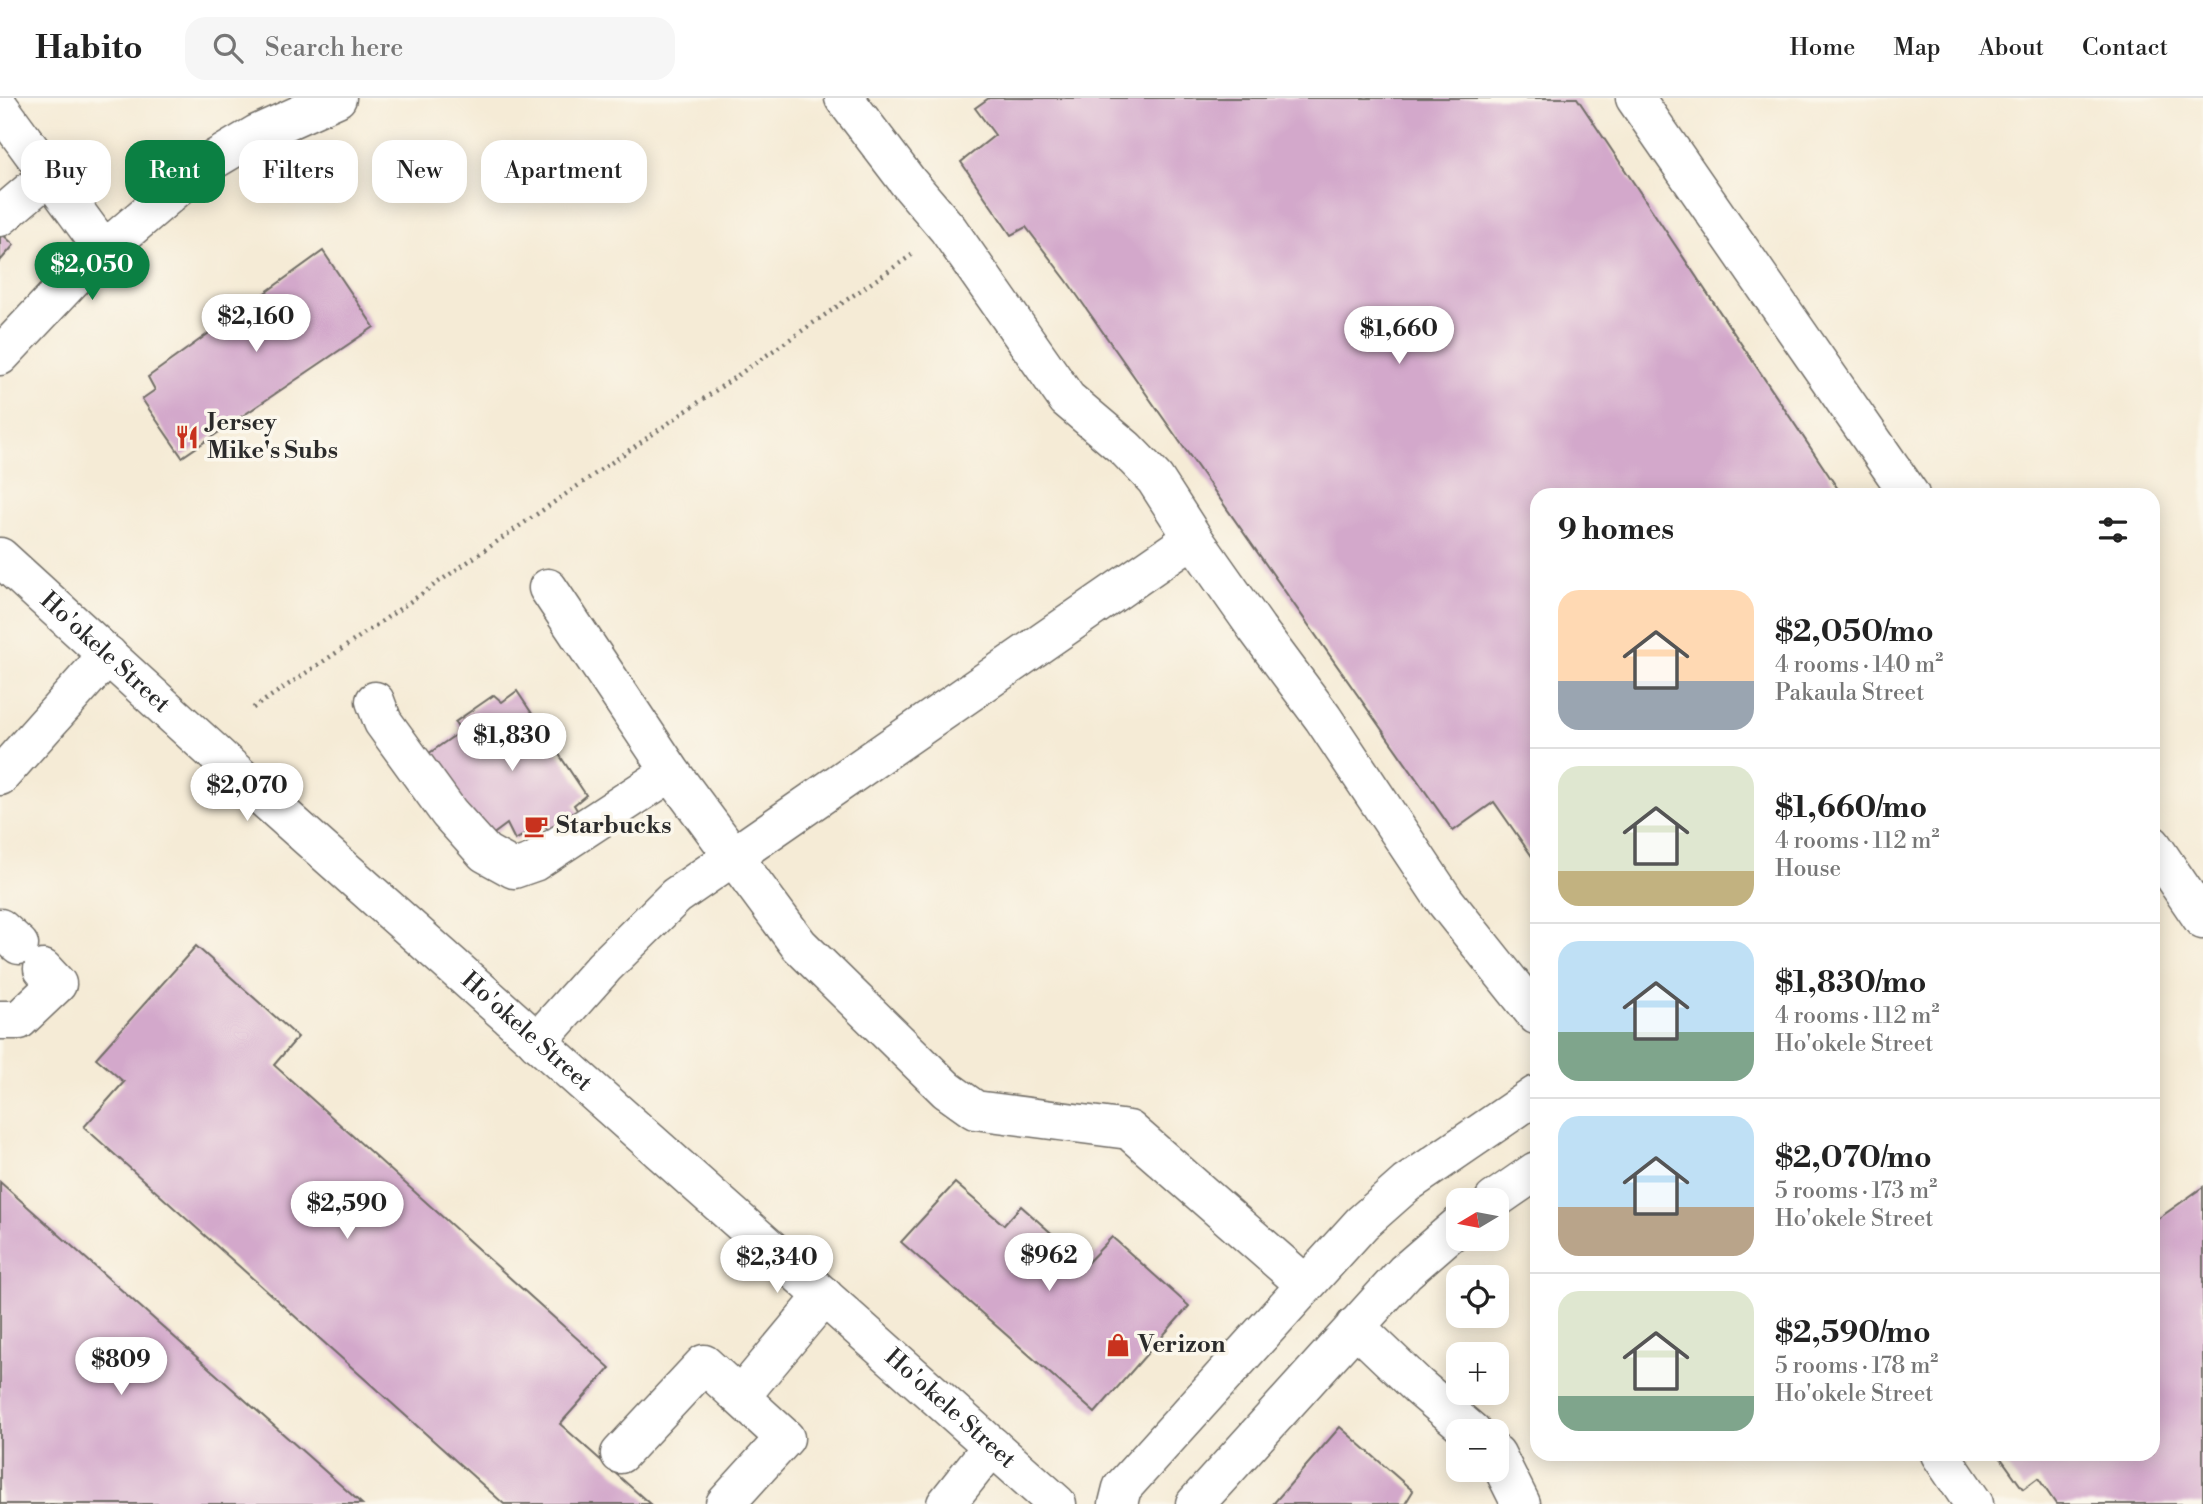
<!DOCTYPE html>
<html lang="en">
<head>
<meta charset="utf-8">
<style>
  :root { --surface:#fff; --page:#f6f6f6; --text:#222; --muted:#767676; --line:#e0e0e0; --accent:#0b8043 }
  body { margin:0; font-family:"Libre Bodoni",serif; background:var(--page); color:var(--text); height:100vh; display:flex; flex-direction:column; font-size:26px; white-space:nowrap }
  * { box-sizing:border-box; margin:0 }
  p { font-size:23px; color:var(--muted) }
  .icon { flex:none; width:38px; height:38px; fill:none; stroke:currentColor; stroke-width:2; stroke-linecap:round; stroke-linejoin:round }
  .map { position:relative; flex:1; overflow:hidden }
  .drawer { position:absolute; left:1530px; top:390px; width:630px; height:973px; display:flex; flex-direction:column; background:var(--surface); border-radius:21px; box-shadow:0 4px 18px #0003 }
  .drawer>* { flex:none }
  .guide { position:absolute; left:21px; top:42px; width:665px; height:63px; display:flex; gap:14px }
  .needle { width:46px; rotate:260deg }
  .controls { position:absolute; left:1446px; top:1090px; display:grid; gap:14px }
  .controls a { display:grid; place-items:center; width:63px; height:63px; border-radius:14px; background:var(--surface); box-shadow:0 4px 18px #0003; font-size:35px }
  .price { position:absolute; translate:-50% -60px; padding:0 16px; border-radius:24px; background:#fff; color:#222; font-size:23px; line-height:46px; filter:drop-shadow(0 2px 4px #0008) }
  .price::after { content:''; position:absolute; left:50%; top:42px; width:21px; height:16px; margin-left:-10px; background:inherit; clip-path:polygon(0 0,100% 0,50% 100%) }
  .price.selected { background:var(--accent); color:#fff }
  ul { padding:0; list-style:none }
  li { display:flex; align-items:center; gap:21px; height:175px; padding:0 28px }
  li+li { border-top:2px solid var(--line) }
  li span { display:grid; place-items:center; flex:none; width:196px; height:140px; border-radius:21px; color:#555 }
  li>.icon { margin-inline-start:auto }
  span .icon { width:84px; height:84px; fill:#fffc; stroke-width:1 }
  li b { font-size:30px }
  h2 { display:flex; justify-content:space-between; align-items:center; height:84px; padding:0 28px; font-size:30px }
  .pill { padding:0 24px; border-radius:21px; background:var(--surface); box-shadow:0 4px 18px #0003; font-size:24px; line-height:63px }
  .pill.selected { background:var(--accent); color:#fff }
  header { display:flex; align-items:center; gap:42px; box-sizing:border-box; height:98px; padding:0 35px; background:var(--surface); border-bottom:2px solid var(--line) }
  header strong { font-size:33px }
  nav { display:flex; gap:38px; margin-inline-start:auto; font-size:24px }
  .search { width:490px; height:63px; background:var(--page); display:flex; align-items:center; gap:18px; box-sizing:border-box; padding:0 24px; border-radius:21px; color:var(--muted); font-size:26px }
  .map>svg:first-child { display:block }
  .building { fill:#d3a8cb }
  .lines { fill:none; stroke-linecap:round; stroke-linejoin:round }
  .minor-casing { stroke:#726e67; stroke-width:41 }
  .major-casing { stroke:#726e67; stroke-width:41 }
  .path { stroke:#726e67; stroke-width:4.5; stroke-dasharray:2 5; stroke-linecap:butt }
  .minor { stroke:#fff; stroke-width:38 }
  .major { stroke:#fff; stroke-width:38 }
  .labels { text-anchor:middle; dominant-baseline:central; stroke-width:7; stroke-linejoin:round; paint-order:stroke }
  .poi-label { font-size:24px; font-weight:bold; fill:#2b2b2b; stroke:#fbf7ec; text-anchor:start }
  .street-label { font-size:24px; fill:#2b2b2b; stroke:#fbf7ec }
</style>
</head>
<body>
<header>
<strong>Habito</strong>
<div class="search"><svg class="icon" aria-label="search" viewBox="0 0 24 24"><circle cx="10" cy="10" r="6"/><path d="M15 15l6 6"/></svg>Search here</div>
<nav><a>Home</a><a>Map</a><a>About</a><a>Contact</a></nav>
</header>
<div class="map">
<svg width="2203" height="1406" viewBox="0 0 2203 1406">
  <rect width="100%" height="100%" fill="#fbf7ec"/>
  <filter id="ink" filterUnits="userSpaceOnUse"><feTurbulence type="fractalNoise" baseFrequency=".0143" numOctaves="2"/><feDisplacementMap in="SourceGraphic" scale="14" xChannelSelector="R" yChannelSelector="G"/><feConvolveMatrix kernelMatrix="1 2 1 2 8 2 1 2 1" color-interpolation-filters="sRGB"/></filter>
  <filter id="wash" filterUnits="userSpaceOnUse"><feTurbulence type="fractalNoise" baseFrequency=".00686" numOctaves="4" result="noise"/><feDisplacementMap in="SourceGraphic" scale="28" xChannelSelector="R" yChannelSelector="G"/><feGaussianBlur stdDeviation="1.57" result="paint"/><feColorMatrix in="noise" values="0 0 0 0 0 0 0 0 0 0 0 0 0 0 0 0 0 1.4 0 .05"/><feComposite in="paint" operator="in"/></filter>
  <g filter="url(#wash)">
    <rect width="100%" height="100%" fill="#f5ebd6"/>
    <g id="blocks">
      <path class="building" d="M989,0H1577L1842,397H1536V764L1494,704L1453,733L1067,183L1026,129L1011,137L961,64L995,37L975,10Z
        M0,134L14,147L0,163Z
        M323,153L374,229L182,359L142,301L155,292L148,279Z
        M517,593L586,697L574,707L591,735L562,755L544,726L515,742L507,726L488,740L428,656L461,633L455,624L494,597L502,604Z
        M196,848L298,939L274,967L610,1270L560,1326L650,1406H504L84,1029L124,984L96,960Z
        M0,1084L362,1406H0Z
        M955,1085L1004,1127L1021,1108L1086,1166L1112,1139L1189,1208L1095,1315L901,1144Z
        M2203,1089V1406H2056L2038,1380L2023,1391L1998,1356H2152V1125Z
        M1340,1329L1413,1393L1405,1406H1273Z"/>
    </g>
  </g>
  <g filter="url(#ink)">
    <use href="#blocks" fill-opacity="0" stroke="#726e67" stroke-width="2"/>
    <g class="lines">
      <g class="minor-casing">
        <path id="minor" d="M844,0L908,84L948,131L1067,301L1126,351L1155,381L1193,440L1257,531L1323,620L1445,803L1536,917
          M1635,0L1910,397
          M0,10L104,152
          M0,119L49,77
          M0,258L79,174L200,70L257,36L337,0
          M548,490L671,674L799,847L947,992L975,1012L1129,1032L1306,1187
          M375,603L383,624L449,715L485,755L514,771L534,764L671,674
          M0,678L108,557
          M2152,747L2203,822
          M0,830L19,847
          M0,922H19L57,886L43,871
          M537,944L604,869L676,798L1193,440
          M1494,1102L1536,1073
          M1355,1228L1419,1289L1472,1334
          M620,1356L704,1266L740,1299L824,1198
          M1496,1356L1521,1406
          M1940,1356L1974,1406
          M725,1406L785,1340L740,1299
          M946,1406L992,1348
          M1118,1406L1122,1390L1362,1125L1406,1086L1536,997
          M1195,1406L1405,1174L1458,1128"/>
      </g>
      <g class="major-casing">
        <g id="major">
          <path id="s1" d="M0,459L266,702L1057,1406"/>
        </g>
      </g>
      <path class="path" d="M253,610L333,557L916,154"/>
      <use href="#minor" class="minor"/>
      <use href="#major" class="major"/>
    </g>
  </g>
  <defs>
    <g id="restaurant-bare" transform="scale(1.89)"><path d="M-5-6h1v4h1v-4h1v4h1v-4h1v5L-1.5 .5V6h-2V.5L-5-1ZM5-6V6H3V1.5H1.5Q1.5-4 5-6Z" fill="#c8321e" stroke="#fbf7ec" stroke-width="2.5" paint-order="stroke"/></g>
    <g id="cafe-bare" transform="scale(1.89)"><path d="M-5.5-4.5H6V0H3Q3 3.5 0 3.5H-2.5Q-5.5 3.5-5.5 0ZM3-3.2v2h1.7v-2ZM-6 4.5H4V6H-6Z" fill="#c8321e" stroke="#fbf7ec" stroke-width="2.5" paint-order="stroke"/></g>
    <g id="shop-bare" transform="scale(1.89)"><path d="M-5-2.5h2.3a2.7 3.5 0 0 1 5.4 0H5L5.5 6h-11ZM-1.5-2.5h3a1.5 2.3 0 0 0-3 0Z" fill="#c8321e" stroke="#fbf7ec" stroke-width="2.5" paint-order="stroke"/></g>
  </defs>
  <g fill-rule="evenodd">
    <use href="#restaurant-bare" x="187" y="339"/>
    <use href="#cafe-bare" x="536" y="728"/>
    <use href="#shop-bare" x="1118" y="1247"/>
  </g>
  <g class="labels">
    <g class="poi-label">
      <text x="207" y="325">Jersey<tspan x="207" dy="28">Mike's Subs</tspan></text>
      <text x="556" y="728">Starbucks</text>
      <text x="1138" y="1247">Verizon</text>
    </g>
    <g class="street-label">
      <text stroke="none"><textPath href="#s1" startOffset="142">Ho'okele Street</textPath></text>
      <text stroke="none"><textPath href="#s1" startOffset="709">Ho'okele Street</textPath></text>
      <text stroke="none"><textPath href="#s1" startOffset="1276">Ho'okele Street</textPath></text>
    </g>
  </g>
</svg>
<div class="controls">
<a><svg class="needle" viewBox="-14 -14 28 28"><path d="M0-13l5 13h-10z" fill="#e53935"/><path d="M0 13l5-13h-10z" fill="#767676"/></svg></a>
<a><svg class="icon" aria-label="locate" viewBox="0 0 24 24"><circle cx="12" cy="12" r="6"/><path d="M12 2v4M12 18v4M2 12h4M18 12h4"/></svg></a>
<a>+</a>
<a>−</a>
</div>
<b class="price selected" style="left:92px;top:204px">$2,050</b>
<b class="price" style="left:256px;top:256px">$2,160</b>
<b class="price" style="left:1399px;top:268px">$1,660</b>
<b class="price" style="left:512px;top:675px">$1,830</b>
<b class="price" style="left:247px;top:725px">$2,070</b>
<b class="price" style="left:347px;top:1143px">$2,590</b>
<b class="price" style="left:1049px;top:1195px">$962</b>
<b class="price" style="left:777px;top:1197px">$2,340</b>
<b class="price" style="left:121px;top:1299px">$809</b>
<div class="guide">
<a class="pill">Buy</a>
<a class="pill selected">Rent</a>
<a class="pill">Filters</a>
<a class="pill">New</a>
<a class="pill">Apartment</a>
</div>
<section class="drawer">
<h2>9 homes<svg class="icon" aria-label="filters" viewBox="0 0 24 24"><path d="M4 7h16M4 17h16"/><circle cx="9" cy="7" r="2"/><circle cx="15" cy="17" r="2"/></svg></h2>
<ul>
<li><span style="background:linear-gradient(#ffd9b3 65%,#9aa5b1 0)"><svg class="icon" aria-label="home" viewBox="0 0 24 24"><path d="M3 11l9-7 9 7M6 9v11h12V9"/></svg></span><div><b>$2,050/mo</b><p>4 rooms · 140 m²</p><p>Pakaula Street</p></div></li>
<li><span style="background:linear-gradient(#dfe7d0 75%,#c2b280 0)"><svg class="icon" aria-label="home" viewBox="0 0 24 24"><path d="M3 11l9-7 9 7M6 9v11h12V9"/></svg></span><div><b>$1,660/mo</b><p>4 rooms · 112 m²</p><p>House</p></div></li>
<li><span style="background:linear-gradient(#bfe0f5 65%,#7fa58c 0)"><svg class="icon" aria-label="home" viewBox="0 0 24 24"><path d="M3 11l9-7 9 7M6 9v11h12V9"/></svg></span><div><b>$1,830/mo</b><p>4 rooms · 112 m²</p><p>Ho'okele Street</p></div></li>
<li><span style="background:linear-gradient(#bfe0f5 65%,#b9a48a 0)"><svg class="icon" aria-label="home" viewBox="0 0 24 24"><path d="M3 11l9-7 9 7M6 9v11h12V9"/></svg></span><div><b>$2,070/mo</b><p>5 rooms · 173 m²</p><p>Ho'okele Street</p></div></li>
<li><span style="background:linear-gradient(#dfe7d0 75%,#7fa58c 0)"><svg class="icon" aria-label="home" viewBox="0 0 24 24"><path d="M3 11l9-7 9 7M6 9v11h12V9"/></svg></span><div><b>$2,590/mo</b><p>5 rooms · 178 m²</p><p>Ho'okele Street</p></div></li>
</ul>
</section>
</div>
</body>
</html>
